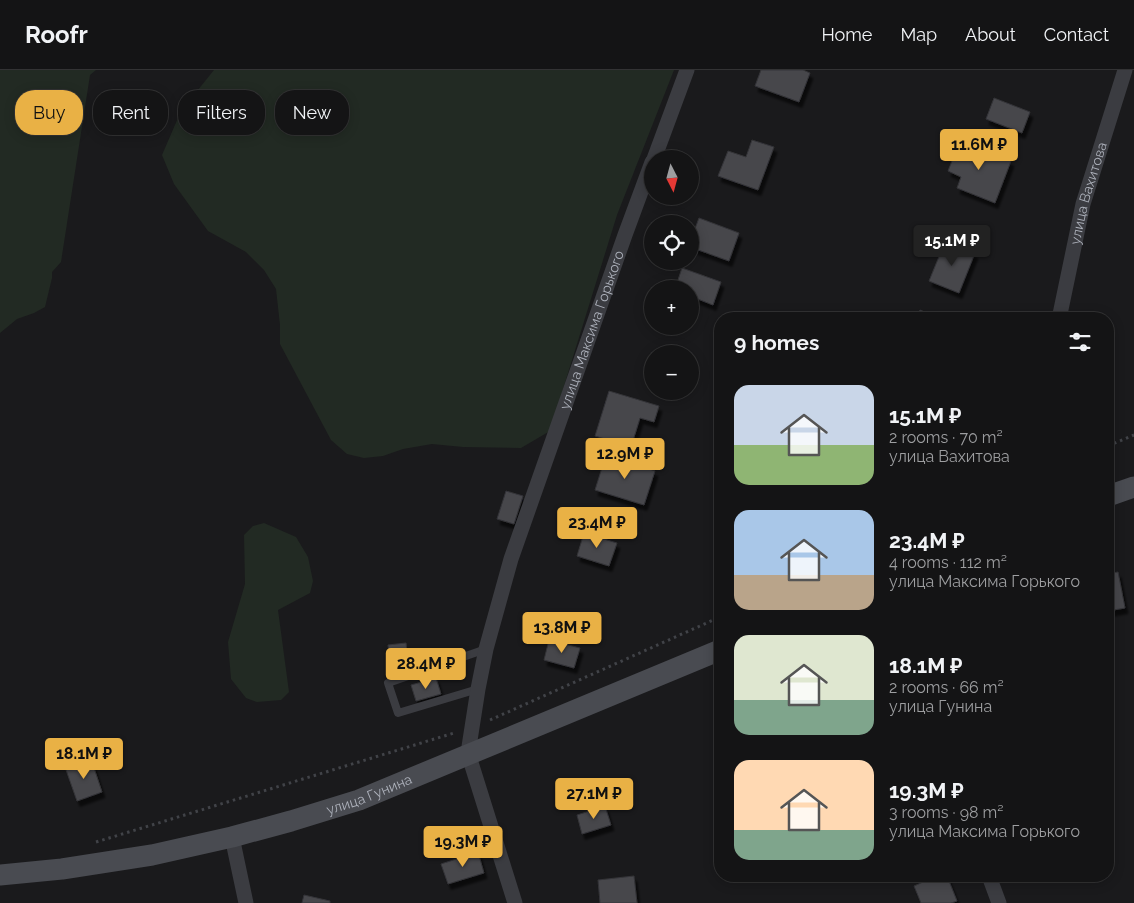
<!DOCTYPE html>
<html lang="en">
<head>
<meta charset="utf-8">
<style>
  :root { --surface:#141415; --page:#212122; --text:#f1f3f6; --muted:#9d9ea0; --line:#333334; --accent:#e9b145 }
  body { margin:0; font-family:Raleway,sans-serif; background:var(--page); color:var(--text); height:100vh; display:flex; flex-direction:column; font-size:19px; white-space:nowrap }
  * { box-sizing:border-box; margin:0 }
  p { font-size:16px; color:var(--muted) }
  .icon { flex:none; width:28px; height:28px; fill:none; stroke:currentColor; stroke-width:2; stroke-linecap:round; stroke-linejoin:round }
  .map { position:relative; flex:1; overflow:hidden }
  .side { position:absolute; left:714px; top:242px; width:400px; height:570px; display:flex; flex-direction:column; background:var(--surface); border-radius:20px; box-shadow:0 2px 12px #0003,0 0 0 1px var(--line) }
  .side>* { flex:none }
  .hud { position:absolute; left:15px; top:20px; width:475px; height:45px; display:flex; gap:10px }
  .needle { width:32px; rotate:174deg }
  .buttons { position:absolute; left:644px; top:80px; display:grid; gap:10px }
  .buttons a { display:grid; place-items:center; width:55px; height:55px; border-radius:50%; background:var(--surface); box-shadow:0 2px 12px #0003,0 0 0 1px var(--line); font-size:25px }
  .price { position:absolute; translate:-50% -42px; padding:0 11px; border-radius:5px; background:var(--accent); color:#111; font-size:16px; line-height:32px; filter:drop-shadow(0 1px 2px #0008) }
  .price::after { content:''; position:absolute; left:50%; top:30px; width:15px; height:11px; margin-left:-8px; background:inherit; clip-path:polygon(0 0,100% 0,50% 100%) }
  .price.selected { background:#222; color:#fff }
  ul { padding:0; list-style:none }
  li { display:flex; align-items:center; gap:15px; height:125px; padding:0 20px }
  li span { display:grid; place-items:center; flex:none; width:140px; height:100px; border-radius:15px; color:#555 }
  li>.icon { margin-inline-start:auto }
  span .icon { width:60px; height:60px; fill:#fffc; stroke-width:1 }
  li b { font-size:21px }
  h2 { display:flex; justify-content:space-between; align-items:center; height:60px; padding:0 20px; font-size:21px }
  .tag { padding:0 18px; border-radius:20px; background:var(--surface); box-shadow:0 2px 12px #0003,0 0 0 1px var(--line); font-size:18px; line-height:45px }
  .tag.selected { background:var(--accent); color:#111 }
  header { display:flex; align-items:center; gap:30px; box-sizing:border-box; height:70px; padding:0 25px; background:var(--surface); border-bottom:1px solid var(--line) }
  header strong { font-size:24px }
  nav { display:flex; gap:28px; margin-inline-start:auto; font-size:18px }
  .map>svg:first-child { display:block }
  .green { fill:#222a23 }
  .building { fill:#47474c; stroke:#343438; filter:url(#shadow) }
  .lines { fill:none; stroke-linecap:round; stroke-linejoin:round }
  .path { stroke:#414348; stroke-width:3; stroke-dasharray:2.5 4; stroke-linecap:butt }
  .service { stroke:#3b3c41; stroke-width:8 }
  .minor { stroke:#3b3c41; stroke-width:15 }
  .secondary { stroke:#494b51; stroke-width:21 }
  .labels { text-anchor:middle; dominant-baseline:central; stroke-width:4; stroke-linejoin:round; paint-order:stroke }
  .street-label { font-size:14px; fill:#adb1bb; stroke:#151517 }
</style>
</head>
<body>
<header>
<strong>Roofr</strong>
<nav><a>Home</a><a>Map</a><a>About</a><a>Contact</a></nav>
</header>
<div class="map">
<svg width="1134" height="833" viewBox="0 0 1134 833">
  <defs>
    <filter id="shadow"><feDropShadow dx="3" dy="5.5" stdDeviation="1" flood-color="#0009"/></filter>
  </defs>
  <rect width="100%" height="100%" fill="#1a1a1c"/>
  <path class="green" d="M0,0H96L90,5L61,192L52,202V208L45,237L34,243L17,249L0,263Z
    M214,0H674L617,145L550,361L521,378L463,377L432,374L403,379L383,386L364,388L347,384L331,370L280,274V255L276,219L264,200L246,182L208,161L174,114L162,85L181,41Z
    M264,453L296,467L308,487L313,511L310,523L278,540L289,622L281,630L257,632L246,628L231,609L228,572L245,514L244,465L253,456Z"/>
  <path class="building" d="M761,0H803L810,3L799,32L755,16Z
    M994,28L1030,42L1022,63L986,49Z
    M752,70L774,77L758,120L718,106L728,81L746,87Z
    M960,71L1011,91L995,133L957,118L961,107L948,101Z
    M699,148L739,163L729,191L690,177V172Z
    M945,172L975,183L959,223L929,211Z
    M682,198L721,212L713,235L690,226V219H675Z
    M920,240L941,249H916Z
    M609,321L659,336L654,352L640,348L631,377L595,366Z
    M606,385L655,401L644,435L595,420Z
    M506,421L523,426L514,454L497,449Z
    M584,463L617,473L609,496L577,486Z
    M1118,502L1125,538L1108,541V504Z
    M549,570L580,578L574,598L544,590Z
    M406,573L408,592L390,594L388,575Z
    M436,608L441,624L416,631L411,615Z
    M91,689L102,722L77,731L65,697Z
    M605,736L611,755L582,764L577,745Z
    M478,782L484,803L448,814L441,794Z
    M634,806L637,833H600L598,810Z
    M937,806H947L957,831L951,833H921L914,816Z
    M304,825L330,831V833H302Z"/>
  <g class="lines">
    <path class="path" d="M1108,376L1134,365
      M490,650L720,547
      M96,772L454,663"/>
    <path class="service" d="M478,619L398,643L388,613L486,579"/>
    <g class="minor">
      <path d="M654,89L687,0"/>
      <path id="s1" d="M1059,249L1083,134L1125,0"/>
      <path d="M232,767L246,833"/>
      <path d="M989,806L999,833"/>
      <path id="s2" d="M515,833L468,683L478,619L486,579L511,489L625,165L652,92"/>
    </g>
    <g class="secondary">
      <path d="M1108,426L1134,417"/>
      <path id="s3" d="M0,805L62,799L152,785L232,767L291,751L359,730L720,580"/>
    </g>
  </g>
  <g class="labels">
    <g class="street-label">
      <text stroke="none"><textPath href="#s1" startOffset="129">улица Вахитова</textPath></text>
      <text stroke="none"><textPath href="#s2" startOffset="599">улица Максима Горького</textPath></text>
      <text stroke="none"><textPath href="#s3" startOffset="379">улица Гунина</textPath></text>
    </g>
  </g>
</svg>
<div class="buttons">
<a><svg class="needle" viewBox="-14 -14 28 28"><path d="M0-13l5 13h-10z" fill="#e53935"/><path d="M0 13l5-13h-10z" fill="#9d9ea0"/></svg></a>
<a><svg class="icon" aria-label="locate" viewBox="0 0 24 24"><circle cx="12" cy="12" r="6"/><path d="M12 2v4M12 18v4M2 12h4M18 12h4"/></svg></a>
<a>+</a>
<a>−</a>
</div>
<b class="price" style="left:979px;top:101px">11.6M ₽</b>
<b class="price selected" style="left:952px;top:197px">15.1M ₽</b>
<b class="price" style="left:625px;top:410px">12.9M ₽</b>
<b class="price" style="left:597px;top:479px">23.4M ₽</b>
<b class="price" style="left:562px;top:584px">13.8M ₽</b>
<b class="price" style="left:426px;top:620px">28.4M ₽</b>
<b class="price" style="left:84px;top:710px">18.1M ₽</b>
<b class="price" style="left:594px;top:750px">27.1M ₽</b>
<b class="price" style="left:463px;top:798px">19.3M ₽</b>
<div class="hud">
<a class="tag selected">Buy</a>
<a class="tag">Rent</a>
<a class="tag">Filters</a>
<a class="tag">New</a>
</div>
<section class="side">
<h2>9 homes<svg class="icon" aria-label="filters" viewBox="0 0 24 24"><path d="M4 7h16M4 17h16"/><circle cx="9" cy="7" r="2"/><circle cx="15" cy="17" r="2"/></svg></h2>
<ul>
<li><span style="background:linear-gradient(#c9d6e8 60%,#8fb573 0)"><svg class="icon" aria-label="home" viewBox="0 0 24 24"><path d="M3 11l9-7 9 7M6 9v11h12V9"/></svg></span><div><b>15.1M ₽</b><p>2 rooms · 70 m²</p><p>улица Вахитова</p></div></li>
<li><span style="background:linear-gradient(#a9c7e8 65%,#b9a48a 0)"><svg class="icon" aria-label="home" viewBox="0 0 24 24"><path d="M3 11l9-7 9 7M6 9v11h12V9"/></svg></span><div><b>23.4M ₽</b><p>4 rooms · 112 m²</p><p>улица Максима Горького</p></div></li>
<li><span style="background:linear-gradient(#dfe7d0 65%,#7fa58c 0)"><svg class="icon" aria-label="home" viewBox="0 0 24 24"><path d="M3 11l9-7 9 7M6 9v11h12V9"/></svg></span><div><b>18.1M ₽</b><p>2 rooms · 66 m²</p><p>улица Гунина</p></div></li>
<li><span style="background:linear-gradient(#ffd9b3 70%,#7fa58c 0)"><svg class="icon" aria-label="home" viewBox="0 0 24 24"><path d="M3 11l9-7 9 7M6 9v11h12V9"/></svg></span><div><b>19.3M ₽</b><p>3 rooms · 98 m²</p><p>улица Максима Горького</p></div></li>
</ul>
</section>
</div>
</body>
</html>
